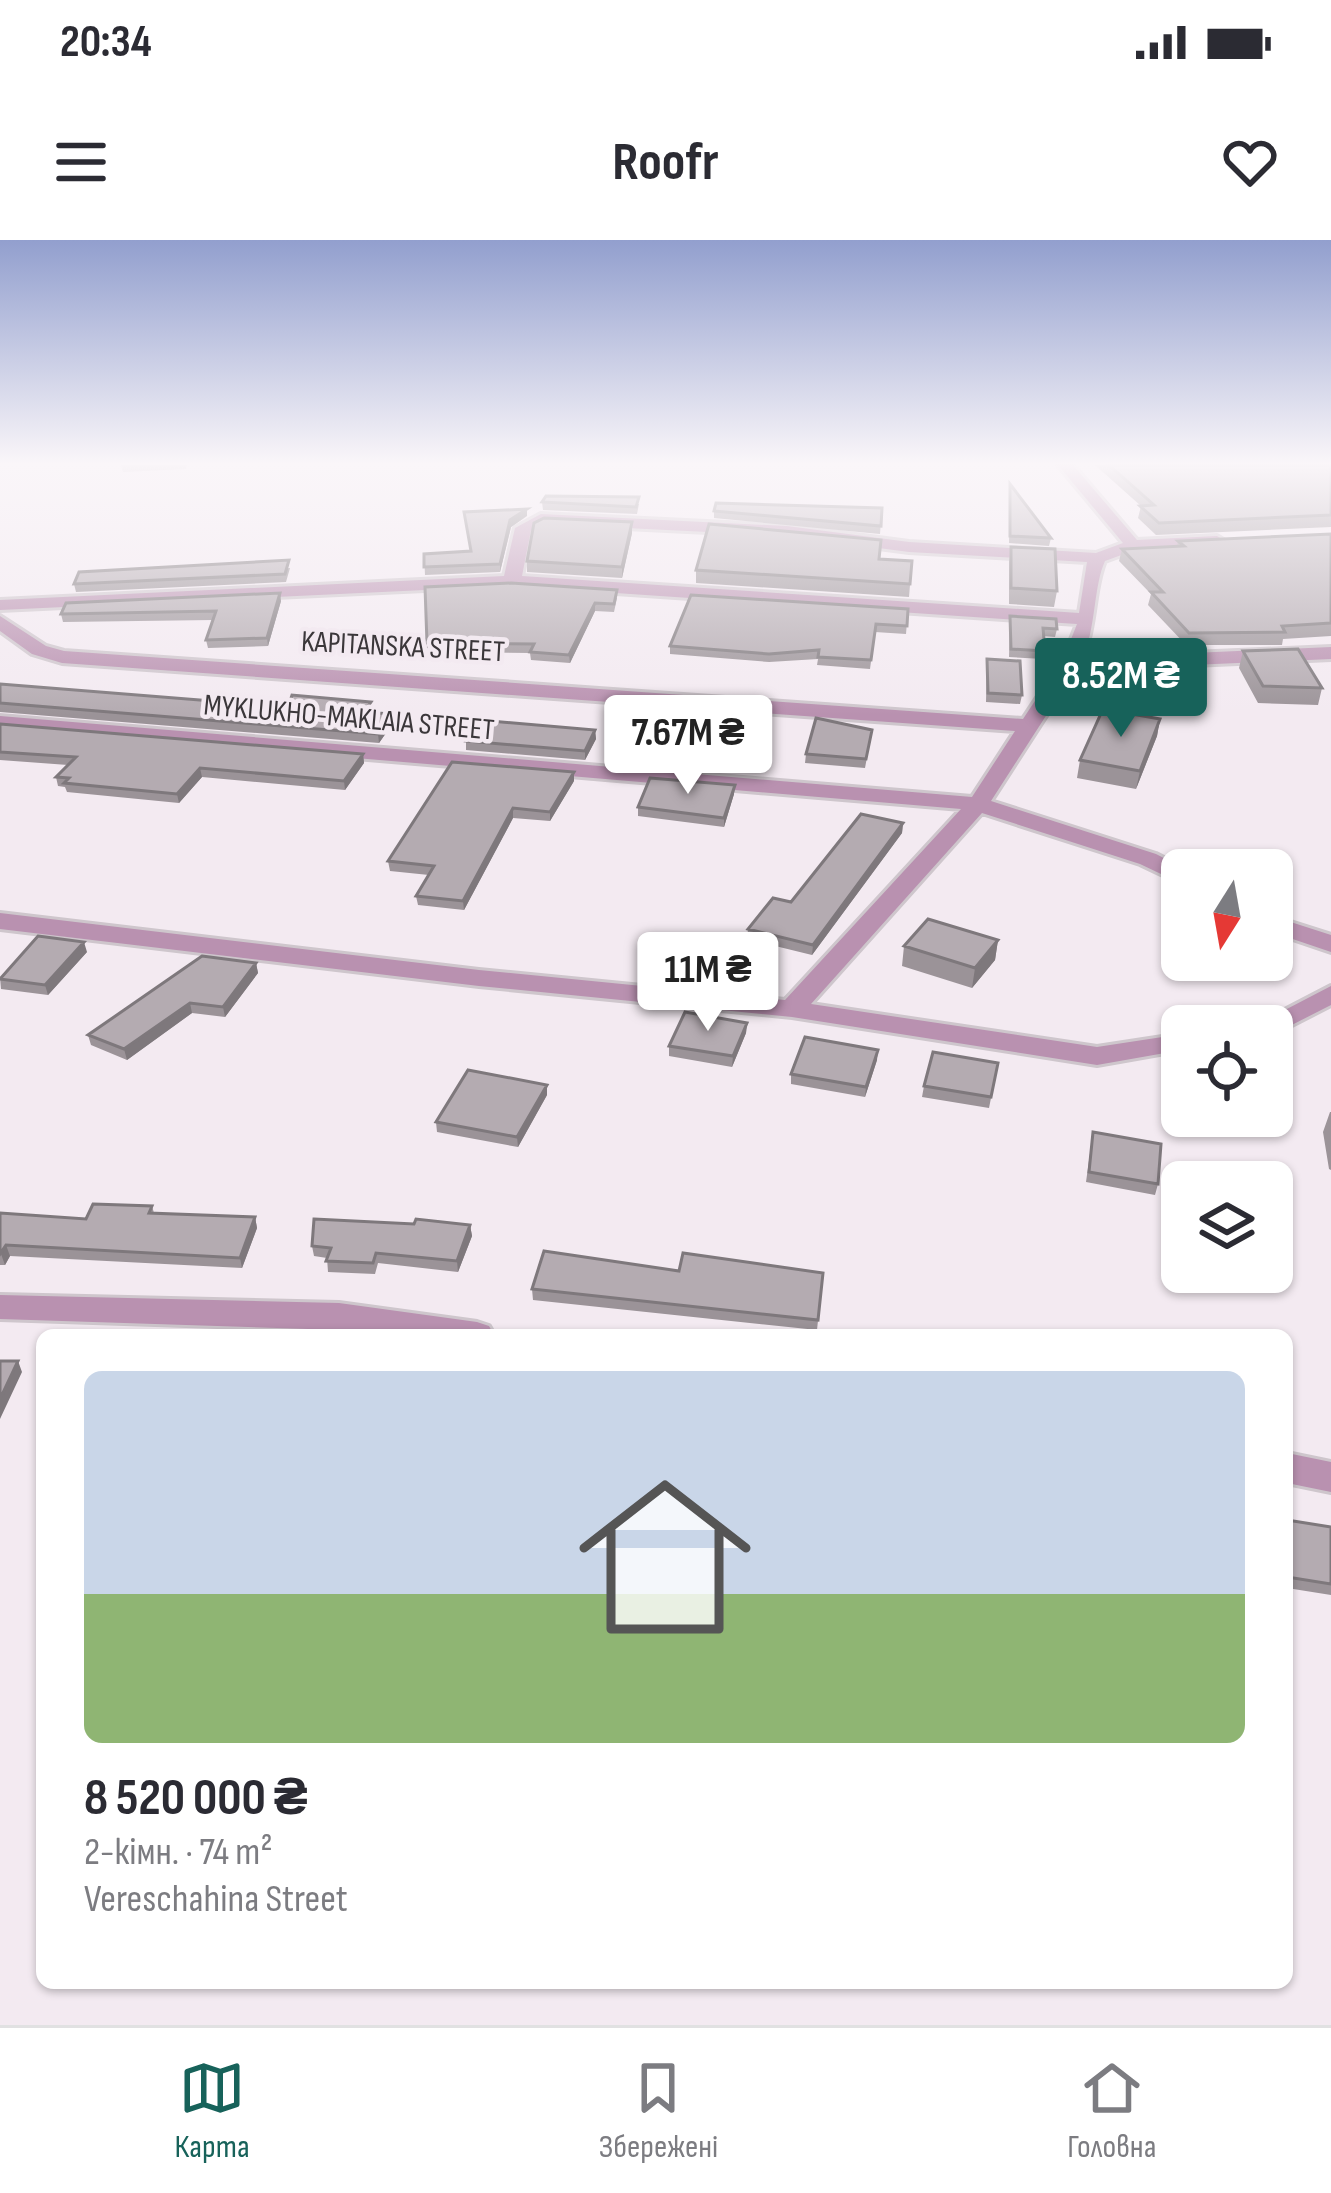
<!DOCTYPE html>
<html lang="uk">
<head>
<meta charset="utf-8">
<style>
  :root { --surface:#fff; --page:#f2f2f3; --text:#2b2b33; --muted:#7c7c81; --line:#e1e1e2; --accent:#17625a }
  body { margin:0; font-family:"Sofia Sans Condensed",sans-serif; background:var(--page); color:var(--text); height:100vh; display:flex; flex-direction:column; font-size:45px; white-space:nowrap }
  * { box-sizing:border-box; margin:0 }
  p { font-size:39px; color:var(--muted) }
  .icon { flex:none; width:66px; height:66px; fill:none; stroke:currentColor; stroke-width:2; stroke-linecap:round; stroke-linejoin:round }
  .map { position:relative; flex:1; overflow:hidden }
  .panel { position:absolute; left:36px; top:1089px; width:1257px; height:660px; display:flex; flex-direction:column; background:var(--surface); border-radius:18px; box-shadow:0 3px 9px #0004 }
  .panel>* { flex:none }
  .needle { width:78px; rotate:191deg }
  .tools { position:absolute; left:1161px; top:609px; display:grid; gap:24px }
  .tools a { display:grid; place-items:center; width:132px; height:132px; border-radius:18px; background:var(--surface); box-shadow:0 3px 9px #0004; font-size:60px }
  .price { position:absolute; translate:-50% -102px; padding:0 27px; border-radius:12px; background:#fff; color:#222; font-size:39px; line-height:78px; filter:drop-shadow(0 3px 6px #0008) }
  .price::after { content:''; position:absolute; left:50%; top:72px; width:36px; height:27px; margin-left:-18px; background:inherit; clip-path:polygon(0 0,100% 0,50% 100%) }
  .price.on { background:var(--accent); color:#fff }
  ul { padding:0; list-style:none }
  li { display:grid; align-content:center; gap:24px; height:636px; padding:0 48px }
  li+li { border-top:3px solid var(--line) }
  li span { display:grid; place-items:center; height:372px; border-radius:18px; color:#555 }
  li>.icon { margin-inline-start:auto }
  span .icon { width:216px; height:216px; fill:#fffc; stroke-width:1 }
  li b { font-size:51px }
  .status { display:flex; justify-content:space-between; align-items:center; height:84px; padding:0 60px; background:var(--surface); direction:ltr }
  .status svg { height:33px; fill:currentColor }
  header { display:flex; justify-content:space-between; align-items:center; height:156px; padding:0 48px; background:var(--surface); font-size:54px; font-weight:700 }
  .dock { display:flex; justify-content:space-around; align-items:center; height:168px; border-top:3px solid var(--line); background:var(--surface); font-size:33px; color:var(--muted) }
  .dock a { display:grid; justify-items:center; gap:6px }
  .dock .on { color:var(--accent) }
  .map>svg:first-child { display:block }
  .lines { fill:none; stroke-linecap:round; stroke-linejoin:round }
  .minor-casing { stroke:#cec6cc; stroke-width:6 }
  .minor { fill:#b991b0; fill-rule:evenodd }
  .wall { fill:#9b9398 }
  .shaded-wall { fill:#7e787c }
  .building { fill:#b4abb1; stroke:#7e787c; stroke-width:3 }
  .labels { text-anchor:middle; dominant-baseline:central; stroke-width:9; stroke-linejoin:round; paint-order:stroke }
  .far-street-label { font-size:30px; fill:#3b373a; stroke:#f3eaf1 }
</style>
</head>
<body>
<div class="status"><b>20:34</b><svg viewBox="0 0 49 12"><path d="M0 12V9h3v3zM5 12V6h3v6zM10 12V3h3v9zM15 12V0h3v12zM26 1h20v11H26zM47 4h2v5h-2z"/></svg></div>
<header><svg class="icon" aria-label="menu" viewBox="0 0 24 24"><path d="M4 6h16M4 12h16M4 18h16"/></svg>Roofr<svg class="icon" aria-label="heart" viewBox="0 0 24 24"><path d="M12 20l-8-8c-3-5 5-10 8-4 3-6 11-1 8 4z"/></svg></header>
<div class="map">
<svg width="1331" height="1785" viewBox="0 0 1331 1785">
  <rect width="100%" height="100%" fill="#f3eaf1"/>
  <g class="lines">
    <g class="minor-casing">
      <path id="minor" d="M1058,225H1073L1137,300L1217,296L1225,301L1217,306L1135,310L1105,321C1094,345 1096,382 1085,412L1124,416L1331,407V419L1124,428L1080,423L991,561L1156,614L1187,630H1182V644L1140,624L982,573L811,764L1097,807L1182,794V810L1097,825L792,777L479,746L0,689V673L479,730L785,760L961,569L0,488V476L972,557L1015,491L62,423L32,414L0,391V376L46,406L64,411L1023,479L1064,417L1077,384L512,346L0,370V360L504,336L515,288L541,274L787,286L909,302L1096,313L1123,303ZM544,284L787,296L909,312L1087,322L1079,373L522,336L531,290Z
        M1272,676L1331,695V712L1272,692Z
        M1331,746V765L1278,792L1272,793V786H1254Z
        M0,1055L339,1063L477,1082L489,1086L494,1095L0,1079Z
        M1287,1213L1331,1222V1252L1287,1243Z"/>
    </g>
    <use href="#minor" class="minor"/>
  </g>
  <path class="wall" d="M121,225H187L186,229L123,232Z
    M1095,225H1331V287L1156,295L1138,278L1141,266Z
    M1010,244L1051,298L1049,306L1009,303Z
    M542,262L639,264L637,274L543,270Z
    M882,268L880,294L714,278V271Z
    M527,276L511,287L500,332L425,335L424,314L470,311Z
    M632,282V293L622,338L527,332V321Z
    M1331,294V396L1283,399L1282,405H1186L1148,365L1151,354L1119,321L1122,309L1177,307L1178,301Z
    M1011,307L1057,351L1054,367L1009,364V322Z
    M879,319L912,321L909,357L696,343V330Z
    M290,328L286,342L76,352L74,344Z
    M425,347L617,358L614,372L595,371L570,423L531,420L530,413L427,412Z
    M281,361L268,406L208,408L206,400L213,380L63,382L61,374Z
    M908,369L906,394L875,392L870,429L817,425L818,419L769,422L670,414V406Z
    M1010,376L1057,389L1055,397L1043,396V419L1009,417Z
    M1243,411L1322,448L1318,465L1258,463L1239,428Z
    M987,419L1022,455L1020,464L986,462Z
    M0,444L288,467L371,462V472L392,474L393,483L379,503L0,472Z
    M1160,479L1157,496L1136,549L1077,538L1080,520Z
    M0,484L363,514L364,523L345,550L202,537L179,563L67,552L65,547L58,546L56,537L68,525L0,520Z
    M595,490L596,499L585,520L466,510V501Z
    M872,490L865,528L805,523L806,514Z
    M713,497L749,499V508L741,533L659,526V517Z
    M574,541L550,581L513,578L464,670L418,665L416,656L429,635L390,631L388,621Z
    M734,554L724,587L638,576V567Z
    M903,583L902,593L812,715L747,699L748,689L791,662Z
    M998,700L995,720L972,748L902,726L904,706Z
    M87,712L48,755L1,749L0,737Z
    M256,723L258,733L225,777L192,773L127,820L91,805L88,795Z
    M747,783L746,793L732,827L669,816V806Z
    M877,820L865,857L791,844V834Z
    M998,823L989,868L922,857L924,846Z
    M547,855L518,907L437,892L436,882Z
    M1330,872H1331V930L1329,929L1323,892Z
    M1093,892L1158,944L1155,955L1086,942Z
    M152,966L154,973L255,977L257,988L242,1028L10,1016L5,1025H0V973L86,979Z
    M470,985L472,996L458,1032L378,1023L375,1034L328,1032L327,1018L314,1016L312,1006Z
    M679,1031L823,1033L817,1090L533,1060L532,1049Z
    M1287,1280L1331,1287V1355L1287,1348Z"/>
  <path class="shaded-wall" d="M527,269V276L511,287L500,332V324L510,280Z
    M632,282V293L622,338V327Z
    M280,353L281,361L268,406L267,398Z
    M595,363V371L570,423L569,415Z
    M392,474L393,483L379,503L378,494Z
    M1160,479L1157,496L1136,549L1140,531Z
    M595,490L596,499L585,520V511Z
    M363,514L364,523L345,550L344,541Z
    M200,528L202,537L179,563L177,554Z
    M574,532V541L550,581V572Z
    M735,545L734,554L724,587V578Z
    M513,568V578L464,670L463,661Z
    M903,583L902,593L812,715L813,705Z
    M998,700L995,720L972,748L975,728Z
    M84,702L87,712L48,755L45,745Z
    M256,723L258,733L225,777L223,767Z
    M190,763L192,773L127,820L124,809Z
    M747,783L746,793L732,827L733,816Z
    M878,810L877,820L865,857L866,847Z
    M547,845V855L518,907L517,897Z
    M255,977L257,988L242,1028L240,1018Z
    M470,985L472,996L458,1032L457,1021Z
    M6,1005L10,1016L5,1025L1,1014Z
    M18,1121L22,1132L0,1179V1159Z"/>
  <path class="building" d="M1109,225H1331V275L1159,283L1140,266L1154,265Z
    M1010,244L1051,298L1010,296Z
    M546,256L639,257L636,267L542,262Z
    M716,263L882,268L881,286L714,271Z
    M527,269L510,280L500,324L424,327V314L471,311L464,272Z
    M544,278L632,282L622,327L527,321L534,283Z
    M709,284L881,300L879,319L912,321L910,344L696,330Z
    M1331,294V383L1282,386L1285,392L1189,393L1151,352H1163L1122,309L1184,306L1178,301Z
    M1011,307L1055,309L1057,351L1011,348Z
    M289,320L285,334L74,344L79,332Z
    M511,343L617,350L614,364L595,363L569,415L530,412L534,404L427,403L425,347Z
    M280,353L267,398L206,400L216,371L61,374L66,363Z
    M691,355L908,369L907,386L876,384L871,420L818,417L819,410L769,414L670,406Z
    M1010,376L1056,379L1057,389L1043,388L1045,411L1011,409Z
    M1298,409L1322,448L1263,446L1243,411Z
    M987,419L1020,421L1022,455L988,453Z
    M0,444L288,467L292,455L371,462L364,472L392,474L378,494L0,463Z
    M1103,469L1160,479L1140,531L1080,520Z
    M816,478L872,490L866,519L806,514Z
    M479,480L595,490L585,511L466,501Z
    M0,484L363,514L344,541L200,528L177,554L64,543L69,538L56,537L76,517L0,512Z
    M673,485L713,488L710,496L749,499L741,524L659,517Z
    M452,522L574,532L550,572L513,568L463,661L416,656L434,626L388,621Z
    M650,538L735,545L724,578L638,567Z
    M861,574L903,583L813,705L748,689L773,658L791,662Z
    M928,679L998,700L975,728L904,706Z
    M38,696L84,702L45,745L0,739Z
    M202,716L256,723L223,767L190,763L124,809L88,795Z
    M685,772L747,783L733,816L669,806Z
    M805,797L878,810L866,847L791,834Z
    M933,812L998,823L991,857L924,846Z
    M468,830L547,845L517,897L436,882Z
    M1093,892L1161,904L1158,944L1089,932Z
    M93,964L152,966L149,973L255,977L240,1018L6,1005L0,1014V973L86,979Z
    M314,979L414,984L416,979L470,985L457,1021L376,1013L373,1023L326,1021L331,1008L312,1006Z
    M544,1011L679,1031L683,1013L823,1033L818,1080L532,1049Z
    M0,1121H18L0,1159Z
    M1287,1280L1331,1287V1344L1287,1337Z"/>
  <linearGradient id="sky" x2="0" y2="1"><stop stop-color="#929fce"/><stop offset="0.47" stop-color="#faf6f9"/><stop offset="1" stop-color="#faf6f9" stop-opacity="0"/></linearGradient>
  <rect width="1331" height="475" fill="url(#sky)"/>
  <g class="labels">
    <g class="far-street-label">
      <text transform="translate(403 407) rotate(3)">KAPITANSKA STREET</text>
      <text transform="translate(349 478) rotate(5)">MYKLUKHO-MAKLAIA STREET</text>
    </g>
  </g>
</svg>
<div class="tools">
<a><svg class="needle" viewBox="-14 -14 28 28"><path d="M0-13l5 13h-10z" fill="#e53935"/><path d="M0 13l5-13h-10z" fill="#7c7c81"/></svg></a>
<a><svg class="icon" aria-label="locate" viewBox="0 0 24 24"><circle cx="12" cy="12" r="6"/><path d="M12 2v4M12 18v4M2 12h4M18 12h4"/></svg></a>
<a><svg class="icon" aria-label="layers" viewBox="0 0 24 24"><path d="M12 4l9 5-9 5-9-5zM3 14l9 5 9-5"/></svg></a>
</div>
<b class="price on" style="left:1121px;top:500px">8.52M ₴</b>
<b class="price" style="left:688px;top:557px">7.67M ₴</b>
<b class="price" style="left:708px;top:794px">11M ₴</b>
<section class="panel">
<ul>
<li><span style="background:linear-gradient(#c9d6e8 60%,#8fb573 0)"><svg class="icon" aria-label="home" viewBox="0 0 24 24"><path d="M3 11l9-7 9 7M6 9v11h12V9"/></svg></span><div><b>8 520 000 ₴</b><p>2-кімн. · 74 m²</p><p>Vereschahina Street</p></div></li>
</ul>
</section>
</div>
<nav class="dock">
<a class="on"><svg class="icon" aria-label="map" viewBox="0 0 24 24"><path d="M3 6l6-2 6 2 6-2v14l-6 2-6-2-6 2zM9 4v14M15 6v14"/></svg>Карта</a>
<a><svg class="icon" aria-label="saved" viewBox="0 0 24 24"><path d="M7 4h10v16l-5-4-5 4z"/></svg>Збережені</a>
<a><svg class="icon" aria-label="home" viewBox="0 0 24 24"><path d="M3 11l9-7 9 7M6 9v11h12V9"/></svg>Головна</a>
</nav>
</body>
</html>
